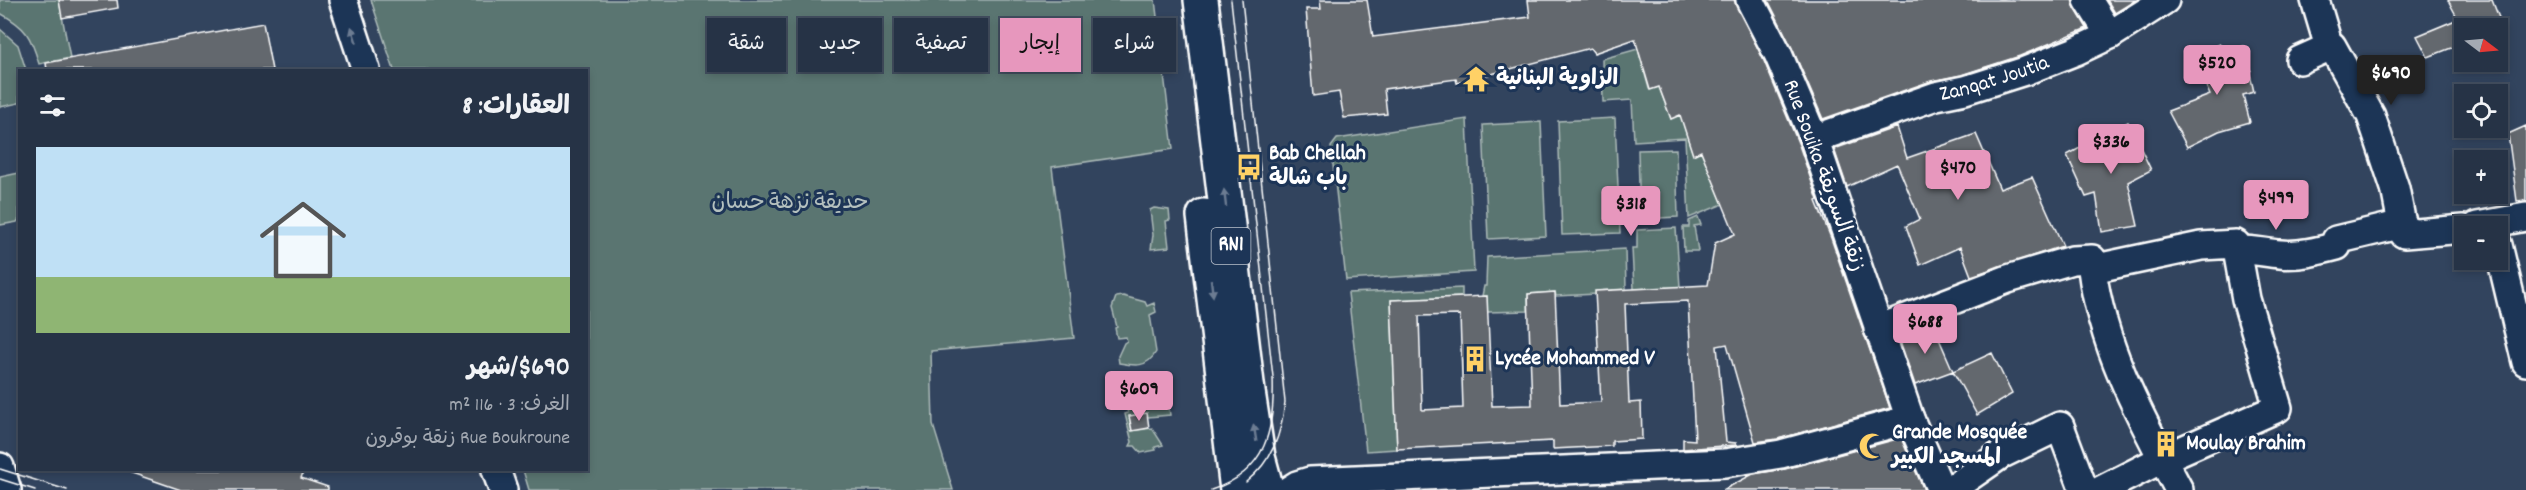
<!DOCTYPE html>
<html lang="ar">
<head>
<meta charset="utf-8">
<style>
  :root { --surface:#263346; --page:#323f51; --text:#f1f3f6; --muted:#a4aab3; --line:#424e5f; --accent:#e797bd }
  body { margin:0; font-family:Dekko,"Playpen Sans Arabic",sans-serif; background:var(--page); color:var(--text); direction:rtl; height:100vh; display:flex; flex-direction:column; font-size:22px; white-space:nowrap }
  * { box-sizing:border-box; margin:0 }
  p { font-size:20px; color:var(--muted) }
  .icon { flex:none; width:33px; height:33px; fill:none; stroke:currentColor; stroke-width:2; stroke-linecap:round; stroke-linejoin:round }
  .map { position:relative; flex:1; overflow:hidden; direction:ltr }
  .panel { position:absolute; left:18px; top:69px; width:570px; height:402px; display:flex; flex-direction:column; background:var(--surface); border-radius:0px; box-shadow:0 3px 9px #0003,0 0 0 2px var(--line); direction:rtl }
  .panel>* { flex:none }
  .top-card { position:absolute; left:606px; top:18px; width:570px; height:54px; direction:rtl; display:flex; gap:12px }
  .needle { width:39px; rotate:106deg }
  .buttons { position:absolute; left:2454px; top:18px; display:grid; gap:12px }
  .buttons a { display:grid; place-items:center; width:54px; height:54px; border-radius:0px; background:var(--surface); box-shadow:0 3px 9px #0003,0 0 0 2px var(--line); font-size:30px }
  .price { position:absolute; translate:-50% -51px; padding:0 14px; border-radius:6px; background:var(--accent); color:#111; font-size:20px; line-height:39px; filter:drop-shadow(0 2px 3px #0008) }
  .price::after { content:''; position:absolute; left:50%; top:36px; width:18px; height:14px; margin-left:-9px; background:inherit; clip-path:polygon(0 0,100% 0,50% 100%) }
  .price.active { background:#222; color:#fff }
  ul { padding:0; list-style:none }
  li { display:grid; align-content:center; gap:12px; height:318px; padding:0 18px }
  li+li { border-top:2px solid var(--line) }
  li span { display:grid; place-items:center; height:186px; border-radius:0px; color:#555 }
  li>.icon { margin-inline-start:auto }
  span .icon { width:108px; height:108px; fill:#fffc; stroke-width:1 }
  li b { font-size:26px }
  h2 { display:flex; justify-content:space-between; align-items:center; height:72px; padding:0 18px; font-size:26px }
  .pill { padding:0 21px; border-radius:0px; background:var(--surface); box-shadow:0 3px 9px #0003,0 0 0 2px var(--line); font-size:21px; line-height:54px }
  .pill.active { background:var(--accent); color:#111 }
  .map>svg:first-child { display:block }
  .green { fill:#5a7571; stroke:#acbab8; stroke-width:1.5 }
  .building { fill:#63676e; stroke:#fff; stroke-width:1.5; fill-rule:evenodd }
  .lines { fill:none; stroke-linecap:round; stroke-linejoin:round }
  .minor-casing { stroke:#fff; stroke-width:32 }
  .major-casing { stroke:#fff; stroke-width:38 }
  .minor { stroke:#1d3557; stroke-width:27 }
  .major { stroke:#1d3557; stroke-width:33 }
  .tram { stroke:#fff; stroke-width:1.5 }
  .oneway { fill:#6c7c92 }
  .labels { text-anchor:middle; dominant-baseline:central; stroke-width:6; stroke-linejoin:round; paint-order:stroke }
  .shield { fill:#1d3557; stroke:#bbc2cd; stroke-width:1.5 }
  .shield-label { font-size:21px; font-weight:bold; fill:#fff }
  .street-label { font-size:22px; fill:#fff; stroke:#1d3557 }
  .poi-label { font-size:22px; font-weight:bold; fill:#fff; stroke:#1d3557; text-anchor:start }
  .park-label { font-size:22px; fill:#b5c1bf; stroke:#1d3557 }
</style>
</head>
<body>
<div class="map">
<svg width="2526" height="490" viewBox="0 0 2526 490">
  <rect width="100%" height="100%" fill="#32445e"/>
  <filter id="ink" filterUnits="userSpaceOnUse"><feTurbulence type="fractalNoise" baseFrequency=".0167" numOctaves="2"/><feDisplacementMap in="SourceGraphic" scale="12" xChannelSelector="R" yChannelSelector="G"/><feConvolveMatrix kernelMatrix="1 2 1 2 8 2 1 2 1" color-interpolation-filters="sRGB"/></filter>
  <g filter="url(#ink)">
    <path class="green" d="M0,0H59L70,58L39,64C31,36 26,27 0,13Z
      M371,0H1155L1173,149L1052,167L1074,338L931,351L933,425L953,490H529L523,470H586V70H394Z
      M0,29L18,45L26,70H20L19,103L0,107Z
      M1638,49L1649,89L1659,87L1671,119L1684,113V126L1693,154L1701,151L1723,204L1689,218L1685,138L1634,141L1632,100L1603,102L1602,59Z
      M1615,118L1620,233L1562,235L1558,121Z
      M1467,119L1474,272L1346,280L1331,147L1337,139Z
      M1541,122L1546,236L1488,239L1483,125Z
      M1676,149L1678,217L1640,219L1638,150Z
      M19,173V219L17,222L0,225V177Z
      M1154,208L1169,210L1170,220L1166,221L1169,247L1151,249L1153,235L1150,210Z
      M1698,217L1701,225L1694,226L1698,251H1684L1683,227H1689V221Z
      M1676,228L1680,287L1634,289L1632,248H1637V230Z
      M1625,249L1626,289L1597,291V294L1556,296L1555,292L1528,294V311L1487,312V296H1482L1484,286H1486L1487,257Z
      M1462,288V297L1391,300L1397,449L1366,451L1348,293Z
      M1123,296L1145,302L1147,306L1154,303L1156,312L1150,315L1156,352C1147,368 1135,366 1119,363L1118,356L1124,343L1127,341L1126,337L1117,338L1115,328L1117,327L1112,308L1116,297Z
      M1143,377C1153,377 1160,381 1163,390L1159,391L1160,401L1163,400L1165,408H1169L1170,415L1148,417L1147,414L1129,416L1132,431L1152,428L1163,445L1155,447L1156,450L1141,453L1135,446H1130L1132,442L1125,414L1128,413L1124,401H1119L1118,392L1128,390V394L1132,392V389Z"/>
    <path class="building" d="M59,0H117L118,8L62,18Z
      M1320,0H1367L1373,37L1530,17L1528,0H1734L1764,61L1799,145L1818,200L1816,201L1831,238L1890,408L1778,439L1755,442L1727,344L1717,346L1726,442L1736,443V445L1683,449V439L1695,440L1688,301L1625,304L1629,403L1641,402L1642,439L1612,441V446L1553,449V441L1397,449L1391,300L1487,296L1492,406L1532,405L1528,294L1555,292L1560,404L1601,402L1595,291L1708,285L1715,243L1735,234L1701,151L1693,155L1680,115L1671,119L1659,87L1650,90L1635,39L1594,53L1590,48L1457,83L1456,79L1384,89L1387,114L1344,118L1339,92L1313,96L1306,9H1321ZM1460,315L1463,408L1422,410L1419,316Z
      M1768,0H2072L2075,8L2087,28L2020,56L1961,75L1931,81L1823,119L1792,48Z
      M2107,0H2136L2115,13Z
      M2448,0H2492L2503,28H2464V43L2428,57L2417,36L2458,19Z
      M263,23L272,70H47L46,63Z
      M2220,44L2223,52L2244,46L2251,70H2249L2254,92L2243,95L2250,122L2219,131L2187,147L2168,111L2210,95L2193,57Z
      M2128,122L2151,170L2128,182L2138,226L2102,232L2096,194L2086,197L2067,155Z
      M2526,126V200L2517,201L2508,134Z
      M1897,127L1907,158L1976,134L2000,189L2032,177L2063,246L1971,276L1960,247L1920,265L1906,226L1920,219L1897,164L1847,187L1834,149Z
      M1933,325L1953,371L1915,385L1899,338Z
      M1992,353L2012,394L1977,415L1953,371Z
      M1147,413L1149,428L1132,431L1129,416Z
      M1901,438L1924,490H1723L1753,474L1785,469Z
      M130,470H304L301,478L328,487V490H181L129,472Z"/>
    <g class="lines">
      <g class="minor-casing">
        <g id="minor">
          <path d="M343,0L366,70"/>
          <path d="M1750,0L1778,54L1814,139L1910,419L1941,490"/>
          <path d="M2088,0L2110,35"/>
          <path d="M2329,47L2332,46L2371,116L2395,188L2404,234L2464,229"/>
          <path d="M2300,60L2329,47L2315,0"/>
          <path id="s1" d="M1814,139L1936,96L1965,90L2025,71L2076,51L2110,35L2165,0"/>
          <path d="M2477,226L2526,217"/>
          <path d="M2498,245L2526,362"/>
          <path d="M2237,250C2251,249 2265,253 2280,254C2299,256 2318,251 2337,246L2336,240L2403,224"/>
          <path d="M2092,269C2102,348 2142,420 2179,490"/>
          <path d="M1878,329L2008,279L2072,260L2092,259V269L2201,246L2236,244L2246,299L2278,408L2162,459L2101,490"/>
          <path d="M0,467L7,490"/>
          <path d="M496,470L503,490"/>
          <path d="M1289,490L1297,485L1310,481L1725,463L1781,454L1910,419"/>
          <path d="M1950,490L2002,454L2060,426L2084,490"/>
        </g>
      </g>
      <g class="major-casing">
        <path id="major" d="M1201,0L1248,392L1258,457L1267,490
          M1204,216L1237,490"/>
      </g>
      <use href="#minor" class="minor"/>
      <use href="#major" class="major"/>
      <path class="tram" d="M1242,0L1285,402C1281,435 1273,460 1246,482
        M0,469L67,490
        M0,479L35,490
        M1211,490C1267,472 1275,429 1273,377L1231,0"/>
    </g>
    <defs><path id="oneway-solid" d="M-6-.8H1V-3.2L6.5 0L1 3.2V.8H-6Z" transform="scale(1.5)"/></defs>
    <g class="oneway">
      <use href="#oneway-solid" transform="translate(354 35) rotate(-108)"/>
      <use href="#oneway-solid" transform="translate(1225 198) rotate(-97)"/>
      <use href="#oneway-solid" transform="translate(1212 288) rotate(83)"/>
      <use href="#oneway-solid" transform="translate(1255 433) rotate(-99)"/>
    </g>
  </g>
  <defs>
    <g id="temple-bare" transform="scale(2.07)"><path d="M0-6L5-2H3V0L6.5 2.5H4V6H1.5V3h-3V6H-4V2.5H-6.5L-3 0V-2H-5Z" fill="#ffd166" stroke="#1d3557" stroke-width="2.5" paint-order="stroke"/></g>
    <g id="bus-bare" transform="scale(2.07)"><path d="M-5-6H5V4H4V6H2V4H-2V6H-4V4H-5ZM-3.5-4V0h7V-4ZM-3.5 1.2v1.5H-2V1.2ZM2 1.2v1.5H3.5V1.2Z" fill="#ffd166" stroke="#1d3557" stroke-width="2.5" paint-order="stroke"/></g>
    <g id="building-bare" transform="scale(2.07)"><path d="M-4-6H4V6H1V3H-1V6H-4ZM-2.5-4.3h1.7v1.8h-1.7ZM.8-4.3h1.7v1.8H.8ZM-2.5-1h1.7V.8h-1.7ZM.8-1h1.7V.8H.8Z" fill="#ffd166" stroke="#1d3557" stroke-width="2.5" paint-order="stroke"/></g>
    <g id="mosque-bare" transform="scale(2.07)"><path d="M3.5-4.9A6 6 0 1 0 3.5 4.9A5 5 0 1 1 3.5-4.9Z" fill="#ffd166" stroke="#1d3557" stroke-width="2.5" paint-order="stroke"/></g>
  </defs>
  <g fill-rule="evenodd">
    <use href="#temple-bare" x="1476" y="79"/>
    <use href="#bus-bare" x="1249" y="167"/>
    <use href="#building-bare" x="1475" y="359"/>
    <use href="#building-bare" x="2166" y="444"/>
    <use href="#mosque-bare" x="1872" y="446"/>
  </g>
  <g class="labels">
    <rect class="shield" x="1211.5" y="228" width="39" height="36" rx="4.5"/>
    <g class="shield-label">
      <text x="1231" y="246">RN1</text>
    </g>
    <g class="street-label">
      <text stroke="none"><textPath href="#s1" startOffset="190">Zanqat Joutia</textPath></text>
      <text transform="translate(1823 176) rotate(70)">Rue Souika زنقة السويقة</text>
    </g>
    <g class="poi-label">
      <text x="1496" y="79">الزاوية البنانية</text>
      <text x="1269" y="154">Bab Chellah<tspan x="1269" dy="25">باب شالة</tspan></text>
      <text x="1495" y="359">Lycée Mohammed V</text>
      <text x="1892" y="433">Grande Mosquée<tspan x="1892" dy="25">المسجد الكبير</tspan></text>
      <text x="2186" y="444">Moulay Brahim</text>
    </g>
    <g class="park-label">
      <text x="790" y="203">حديقة نزهة حسان</text>
    </g>
  </g>
</svg>
<div class="buttons">
<a><svg class="needle" viewBox="-14 -14 28 28"><path d="M0-13l5 13h-10z" fill="#e53935"/><path d="M0 13l5-13h-10z" fill="#a4aab3"/></svg></a>
<a><svg class="icon" aria-label="locate" viewBox="0 0 24 24"><circle cx="12" cy="12" r="6"/><path d="M12 2v4M12 18v4M2 12h4M18 12h4"/></svg></a>
<a>+</a>
<a>−</a>
</div>
<b class="price" style="left:2217px;top:96px">$520</b>
<b class="price active" style="left:2391px;top:106px">$690</b>
<b class="price" style="left:2111px;top:175px">$336</b>
<b class="price" style="left:1958px;top:201px">$470</b>
<b class="price" style="left:2276px;top:231px">$499</b>
<b class="price" style="left:1631px;top:237px">$318</b>
<b class="price" style="left:1925px;top:355px">$688</b>
<b class="price" style="left:1139px;top:422px">$609</b>
<div class="top-card">
<a class="pill">شراء</a>
<a class="pill active">إيجار</a>
<a class="pill">تصفية</a>
<a class="pill">جديد</a>
<a class="pill">شقة</a>
</div>
<section class="panel">
<h2>العقارات: 8<svg class="icon" aria-label="filters" viewBox="0 0 24 24"><path d="M4 7h16M4 17h16"/><circle cx="9" cy="7" r="2"/><circle cx="15" cy="17" r="2"/></svg></h2>
<ul>
<li><span style="background:linear-gradient(#bfe0f5 70%,#8fb573 0)"><svg class="icon" aria-label="home" viewBox="0 0 24 24"><path d="M3 11l9-7 9 7M6 9v11h12V9"/></svg></span><div><b>$690/شهر</b><p>الغرف: 3 · 116 m²</p><p>Rue Boukroune زنقة بوقرون</p></div></li>
</ul>
</section>
</div>
</body>
</html>
